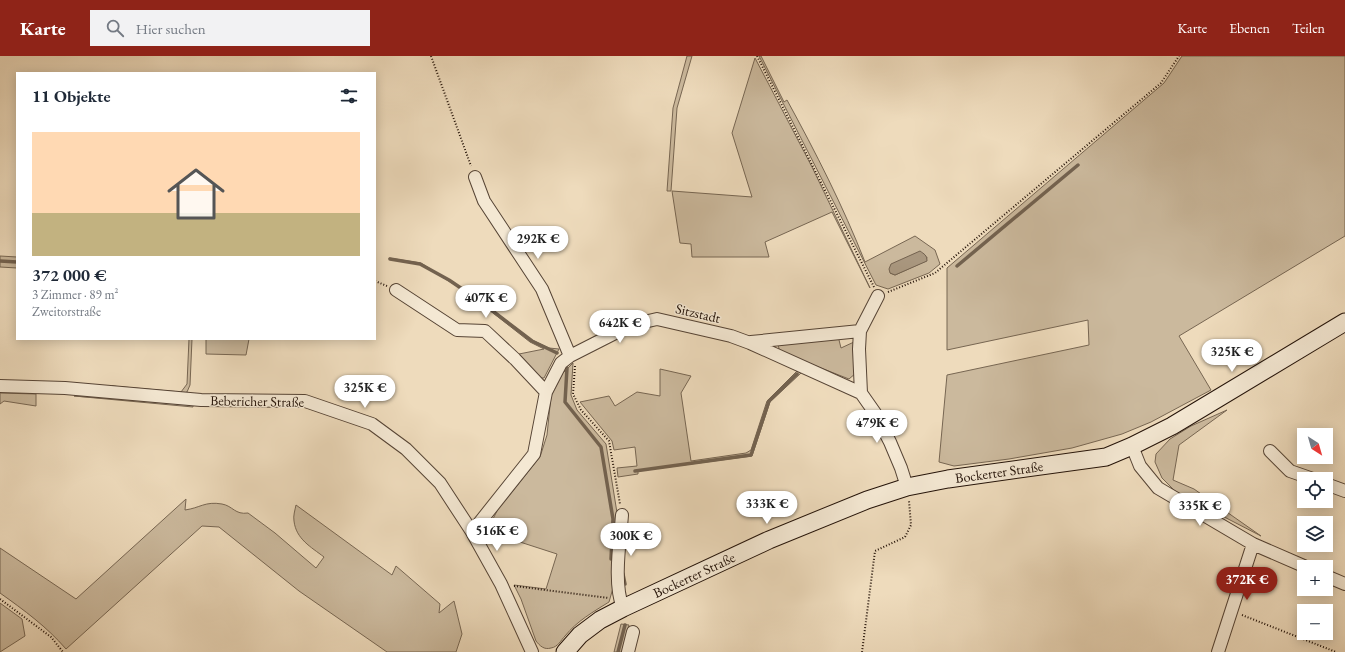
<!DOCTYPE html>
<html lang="de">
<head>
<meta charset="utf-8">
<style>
  :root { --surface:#fff; --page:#f2f2f3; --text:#1f2937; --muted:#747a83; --accent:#8f2418 }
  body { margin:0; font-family:"EB Garamond",serif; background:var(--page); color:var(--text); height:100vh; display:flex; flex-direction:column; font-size:15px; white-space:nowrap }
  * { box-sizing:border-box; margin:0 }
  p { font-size:13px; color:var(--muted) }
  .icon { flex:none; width:22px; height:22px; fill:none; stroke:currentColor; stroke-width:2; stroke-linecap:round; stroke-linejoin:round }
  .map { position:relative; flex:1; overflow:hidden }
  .sheet { position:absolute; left:16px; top:16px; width:360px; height:268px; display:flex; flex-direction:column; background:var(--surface); border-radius:0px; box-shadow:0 2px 10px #0003 }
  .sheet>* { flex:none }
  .needle { width:26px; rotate:143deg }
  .buttons { position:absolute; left:1297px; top:372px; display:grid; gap:8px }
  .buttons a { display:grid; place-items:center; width:36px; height:36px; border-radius:0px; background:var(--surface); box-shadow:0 2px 10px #0003; font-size:20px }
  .price { position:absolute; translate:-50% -34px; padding:0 9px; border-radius:14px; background:#fff; color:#222; font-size:13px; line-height:26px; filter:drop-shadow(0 1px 2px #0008) }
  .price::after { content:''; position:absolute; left:50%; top:24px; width:12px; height:9px; margin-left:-6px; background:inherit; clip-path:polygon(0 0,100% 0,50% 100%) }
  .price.current { background:var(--accent); color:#fff }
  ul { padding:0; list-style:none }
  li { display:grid; align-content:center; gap:8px; height:212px; padding:0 16px }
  li span { display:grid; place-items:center; height:124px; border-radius:0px; color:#555 }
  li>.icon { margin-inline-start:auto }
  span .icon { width:72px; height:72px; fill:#fffc; stroke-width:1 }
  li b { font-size:17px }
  h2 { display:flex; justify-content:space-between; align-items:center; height:48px; padding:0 16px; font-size:17px }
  header { display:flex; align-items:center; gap:24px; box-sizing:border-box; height:56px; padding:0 20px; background:var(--accent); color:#fff }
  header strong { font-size:19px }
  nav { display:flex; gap:22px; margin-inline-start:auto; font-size:14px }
  .search { width:280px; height:36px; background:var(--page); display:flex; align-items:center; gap:10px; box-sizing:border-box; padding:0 14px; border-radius:0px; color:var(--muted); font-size:15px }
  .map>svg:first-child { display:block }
  .green { fill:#cbb99d; stroke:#776652; fill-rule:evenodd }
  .water { fill:#a9977f; stroke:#73624f }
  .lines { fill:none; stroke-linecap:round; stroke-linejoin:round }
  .stream { stroke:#73624f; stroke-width:3.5 }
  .street-casing { stroke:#564435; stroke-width:14 }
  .secondary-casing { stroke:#231208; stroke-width:19 }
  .path { stroke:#231208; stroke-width:2; stroke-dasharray:1 2; stroke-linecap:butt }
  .street { stroke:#f4e8d3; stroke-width:12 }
  .secondary { stroke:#f4e8d3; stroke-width:17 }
  .labels { text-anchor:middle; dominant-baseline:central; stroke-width:3; stroke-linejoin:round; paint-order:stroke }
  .street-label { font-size:14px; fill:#231208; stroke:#f4e8d3 }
</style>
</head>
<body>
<header>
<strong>Karte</strong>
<div class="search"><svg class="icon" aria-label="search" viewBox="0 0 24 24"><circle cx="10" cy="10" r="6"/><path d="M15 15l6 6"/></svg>Hier suchen</div>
<nav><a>Karte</a><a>Ebenen</a><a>Teilen</a></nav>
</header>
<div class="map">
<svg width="1345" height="596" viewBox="0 0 1345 596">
  <rect width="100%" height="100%" fill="#eedbbc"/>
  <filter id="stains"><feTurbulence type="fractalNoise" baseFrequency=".005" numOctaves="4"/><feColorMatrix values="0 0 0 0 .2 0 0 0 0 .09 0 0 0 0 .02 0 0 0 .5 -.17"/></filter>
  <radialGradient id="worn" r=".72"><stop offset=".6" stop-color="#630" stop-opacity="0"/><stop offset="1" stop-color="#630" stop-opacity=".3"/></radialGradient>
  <path class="green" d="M687,0H692L677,52L671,135H667L673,52Z
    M759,0H761L784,46L787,44C816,97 843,150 865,206L915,180L935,194L940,208L929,217L888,233L876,229ZM927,201L926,205L895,219L890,217Z
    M1182,0H1345V180L1179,280L1211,334L1151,366L1122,378L1072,392L1009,403L954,410L939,406L947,319L1089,289L1088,264L947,294V212L1164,27Z
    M755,2L812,111L870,232L832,156L765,186L769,201H692L691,188L680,187L672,135L752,141L732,77Z
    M0,200L17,201V212L0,211Z
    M389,202L421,207L477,242L532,284L549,292L559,293L544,322H538L517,300L519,298L544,293L530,286L465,235L424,210L421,208L389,203Z
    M838,280L841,292L854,286L856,317L849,323L780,296L778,289Z
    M189,283H192L190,329L187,336L182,338L112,330L181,336L187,328Z
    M206,283H249L246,299L206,298Z
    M573,307L571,339L577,354L606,388L618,463L613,532L609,546C593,556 577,565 565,580C561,584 558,591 551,592C544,594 540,590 536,585L521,543L514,529L546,533L557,498L520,486L504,465L493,463L498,453L540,401L547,379L551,340L562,318Z
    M660,313L691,320L681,337L691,405L746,397L751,394L767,345L797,315L801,317L770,346L752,400L638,415V418L618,421L617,412L637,410L635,391L614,394L612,385L580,346L609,340L615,350L637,336L660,340Z
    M0,337L36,338V350L4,345L0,348Z
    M74,340L193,349V351Z
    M1227,354L1179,389L1173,424L1194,433L1261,480L1176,436L1162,422L1155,406L1156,398L1170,383L1191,370Z
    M186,443L185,454C200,452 205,445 222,448C233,450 235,459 248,457L275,477L316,512L324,501C311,491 296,483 294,465C293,460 295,454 296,449L392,519L396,510L440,548L439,557L454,545L462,578L456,596H387L299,535L219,471L202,470L66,593C47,571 24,554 0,537V492L76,543Z
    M0,547L22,563L25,580L0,596Z
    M621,568L629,569L622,596H614Z"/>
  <path class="water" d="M920,195C924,198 927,199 927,205L895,219L890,217L889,213L891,208Z"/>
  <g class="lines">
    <path class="stream" d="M390,203L420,208L449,224L477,243L532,285L557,297
      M0,205L17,206
      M957,210L1078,109
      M567,312L565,346L601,391L613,463L611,503
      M635,415L751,399L769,345L797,318
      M623,518L625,528
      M618,596L625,569"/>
    <g class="street-casing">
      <path id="street" d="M475,121L484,145L542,233L570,300
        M396,234L457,274L485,275L515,303L546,336
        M860,275L859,293L861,337
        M751,286L860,275L878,240
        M0,330L65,332L201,344L305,345L372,368L406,393L440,427L472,476L501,528L532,596
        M1132,390L1140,410L1158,432L1253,488L1306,511
        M1270,395L1290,415L1313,423
        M1326,428L1345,435
        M622,459C620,486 613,527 623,552
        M472,476L534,398L546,336L561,307L570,300L631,269L657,263L731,280L750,287L861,337L875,357L890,386L901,412L907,431
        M1326,520L1345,528
        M628,596L633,576
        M1218,596L1253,488"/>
    </g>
    <g class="secondary-casing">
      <path id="secondary" d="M565,596L580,579L600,564L623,552L769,484L867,444L907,431L948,423L1106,401L1132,390L1172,370L1345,266"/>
    </g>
    <path class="path" d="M431,0L471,110
      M757,0L874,231
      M375,225L387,230
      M888,236L935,217L1161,27L1179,0
      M575,310L573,338L581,354L609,385L620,448
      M514,530L609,542
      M0,543L51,581L63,596
      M1242,559L1336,596
      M862,596L875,495L905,481L911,469L909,445"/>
    <use href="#street" class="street"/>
    <use href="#secondary" class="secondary"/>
  </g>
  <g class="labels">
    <g class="street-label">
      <text transform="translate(698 257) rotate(13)">Sitzstadt</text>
      <text transform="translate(257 345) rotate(1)">Bebericher Straße</text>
      <text transform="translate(999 416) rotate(-8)">Bockerter Straße</text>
      <text transform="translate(694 519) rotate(-25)">Bockerter Straße</text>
    </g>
  </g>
  <rect width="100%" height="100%" filter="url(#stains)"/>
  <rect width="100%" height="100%" fill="url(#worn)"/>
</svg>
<div class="buttons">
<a><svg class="needle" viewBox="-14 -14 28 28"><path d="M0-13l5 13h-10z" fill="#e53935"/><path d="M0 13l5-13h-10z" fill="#747a83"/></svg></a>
<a><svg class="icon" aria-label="locate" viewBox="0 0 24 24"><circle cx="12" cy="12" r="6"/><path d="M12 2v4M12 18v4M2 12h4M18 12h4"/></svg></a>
<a><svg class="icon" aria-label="layers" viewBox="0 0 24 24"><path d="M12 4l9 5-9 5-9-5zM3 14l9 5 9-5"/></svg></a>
<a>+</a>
<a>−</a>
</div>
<b class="price" style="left:538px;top:204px">292K €</b>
<b class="price" style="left:486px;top:263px">407K €</b>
<b class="price" style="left:620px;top:288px">642K €</b>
<b class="price" style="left:1232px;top:317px">325K €</b>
<b class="price" style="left:365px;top:353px">325K €</b>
<b class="price" style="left:877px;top:388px">479K €</b>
<b class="price" style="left:767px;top:469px">333K €</b>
<b class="price" style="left:1200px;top:471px">335K €</b>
<b class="price" style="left:497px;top:496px">516K €</b>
<b class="price" style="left:631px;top:501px">300K €</b>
<b class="price current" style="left:1247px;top:545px">372K €</b>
<section class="sheet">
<h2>11 Objekte<svg class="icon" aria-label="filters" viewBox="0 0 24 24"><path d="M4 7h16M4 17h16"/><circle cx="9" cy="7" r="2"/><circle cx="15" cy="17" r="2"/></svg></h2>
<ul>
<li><span style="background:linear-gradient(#ffd9b3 65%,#c2b280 0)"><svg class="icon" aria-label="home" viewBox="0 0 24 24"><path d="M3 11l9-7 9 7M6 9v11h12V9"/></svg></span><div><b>372 000 €</b><p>3 Zimmer · 89 m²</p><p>Zweitorstraße</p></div></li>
</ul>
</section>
</div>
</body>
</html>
